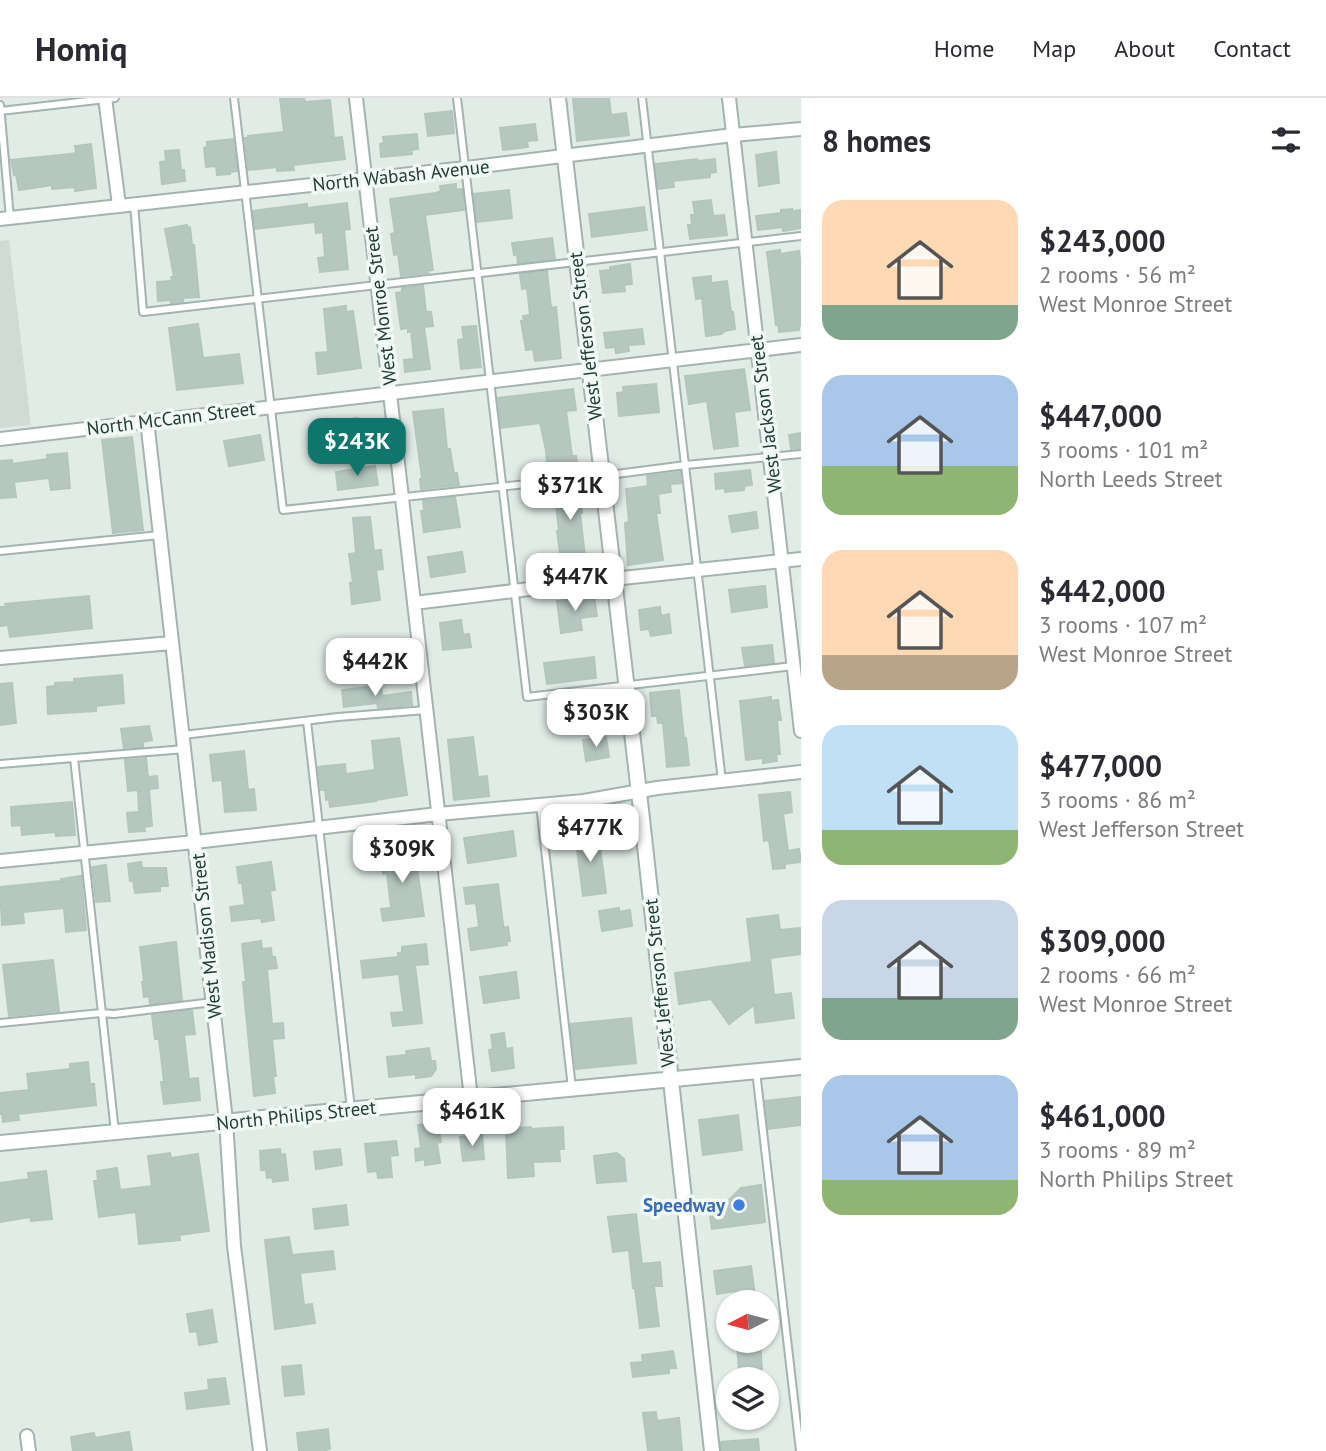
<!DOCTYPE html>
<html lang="en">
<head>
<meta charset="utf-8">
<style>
  :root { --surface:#fff; --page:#f2f2f3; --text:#2b2b33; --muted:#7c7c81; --line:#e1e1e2; --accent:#0f766e }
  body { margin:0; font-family:"PT Sans",sans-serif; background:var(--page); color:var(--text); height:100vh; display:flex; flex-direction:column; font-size:26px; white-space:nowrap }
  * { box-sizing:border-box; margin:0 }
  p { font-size:23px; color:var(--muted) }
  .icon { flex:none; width:38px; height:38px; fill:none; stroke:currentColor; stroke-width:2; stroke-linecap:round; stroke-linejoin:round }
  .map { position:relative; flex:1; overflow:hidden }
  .sheet { display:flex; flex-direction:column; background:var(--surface); width:525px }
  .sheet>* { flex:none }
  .needle { width:46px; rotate:264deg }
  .controls { position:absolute; left:716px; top:1192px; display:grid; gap:14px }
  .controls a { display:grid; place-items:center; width:63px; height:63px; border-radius:50%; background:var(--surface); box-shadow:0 2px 5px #0004; font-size:35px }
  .price { position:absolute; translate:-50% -60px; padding:0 16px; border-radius:14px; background:#fff; color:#222; font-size:23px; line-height:46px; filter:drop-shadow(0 2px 4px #0008) }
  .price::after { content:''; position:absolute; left:50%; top:42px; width:21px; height:16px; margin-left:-10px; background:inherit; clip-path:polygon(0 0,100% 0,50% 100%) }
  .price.active { background:var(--accent); color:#fff }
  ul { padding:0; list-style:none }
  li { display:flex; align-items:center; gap:21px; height:175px; padding:0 21px }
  li span { display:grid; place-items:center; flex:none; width:196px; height:140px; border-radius:21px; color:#555 }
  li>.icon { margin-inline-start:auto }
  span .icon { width:84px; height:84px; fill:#fffc; stroke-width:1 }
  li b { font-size:30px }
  h2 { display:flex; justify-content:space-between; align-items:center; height:84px; padding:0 21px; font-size:30px }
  header { display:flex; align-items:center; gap:42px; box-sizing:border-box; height:98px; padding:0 35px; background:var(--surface); border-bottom:2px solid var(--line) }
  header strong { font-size:33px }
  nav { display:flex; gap:38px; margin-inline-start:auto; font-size:24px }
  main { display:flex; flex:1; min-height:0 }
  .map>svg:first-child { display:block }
  .built { fill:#cfdcd6 }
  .building { fill:#b6c7c0; stroke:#b3c6be; stroke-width:2 }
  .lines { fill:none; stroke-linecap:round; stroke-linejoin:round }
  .service-casing { stroke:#a3b4ae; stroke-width:10 }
  .minor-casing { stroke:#a3b4ae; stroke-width:16 }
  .tertiary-casing { stroke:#a3b4ae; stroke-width:18 }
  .service { stroke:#fff; stroke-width:6 }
  .minor { stroke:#fff; stroke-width:12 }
  .tertiary { stroke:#fff; stroke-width:14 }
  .shop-dot { fill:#3f7fe0; stroke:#f2f9f5; stroke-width:2.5 }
  .labels { text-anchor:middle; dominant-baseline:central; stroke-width:7; stroke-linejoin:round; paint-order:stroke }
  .street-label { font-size:19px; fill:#203e36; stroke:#f2f9f5 }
  .shop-label { font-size:19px; font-weight:bold; fill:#366cbe; stroke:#f2f9f5; text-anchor:end }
</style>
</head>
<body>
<header>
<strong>Homiq</strong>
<nav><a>Home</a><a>Map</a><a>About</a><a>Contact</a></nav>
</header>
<main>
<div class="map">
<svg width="801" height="1353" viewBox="0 0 801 1353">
  <rect width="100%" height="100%" fill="#e1ece7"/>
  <path class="built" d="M9,142L31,327L0,330V143Z"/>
  <path class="building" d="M280,0H304L305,4L330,2L334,40L342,39L345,61L293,67L294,72L277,73V69L248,72L245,40H249L248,38L284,34Z
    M573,0H609L611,17L626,15L629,37L577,43Z
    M452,13L454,35L428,38L425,16Z
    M535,26L537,42L527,43L528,49L503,52L500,30Z
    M417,36L418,51L411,52L412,56L381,59L380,46L384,45L383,39Z
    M233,41L237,73L230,74V76L217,77L216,68L206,69L204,50L207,49V44Z
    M91,46L96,90L75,93V89L52,91V87L19,92L16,76L14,77L11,62L70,56L76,55L75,48Z
    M179,52L181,72H184L185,83L162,86L160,64L166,63L165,53Z
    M776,54L779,85L759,88L756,57Z
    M697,61L698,63L715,61L716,74L710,75V79L673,83L674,89L658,91L655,66Z
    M456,86V92L462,91L464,112L425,117L433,172L427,173L428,175L401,178L398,156L394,157L391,136L395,135L390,101L436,95L441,93L440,88Z
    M509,92L512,120L477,124L474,96Z
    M711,102L713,118L724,117L727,137L690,141L688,127H692L691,117H695L693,104Z
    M347,105L350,131L344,132L348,171L320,174L318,160L325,159L323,134L316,135L315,124L255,131L253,113L307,106V110Z
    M644,109L647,132L592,139L589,116Z
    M792,111V113L801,112V130L783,133L782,129L758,132L756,118L781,115V112Z
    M187,127V130L190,129L192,147H194L199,199L183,200V204L171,205V202L158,203L157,184L172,183L171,179H174L165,131Z
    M552,140L555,161L518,165L517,156L514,157L512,145Z
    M780,152V156L799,153L801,169V228H799V232L779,234L778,226L776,227L767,154Z
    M630,166L632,186L624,187L625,193L603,195L600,173L610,172V169Z
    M547,173L551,210L556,209L561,260L535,263L533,251L526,252L521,223H524L523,218L530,217L527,190L522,191L520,176Z
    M711,178V185L727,183L731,214H733L735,231L725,233L721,236L706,238L702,200L696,201L693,180Z
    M423,187L426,214H431L433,228L424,229L430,271L405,274L404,262L414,261L411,233L408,234V230L401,231L396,195L402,194V190Z
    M346,208V214L353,213L361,270L318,276L316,255L328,254L324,211Z
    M198,226L203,260L239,256L243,285L177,292L169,230Z
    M476,228L481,269L461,271L458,242L464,241L462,229Z
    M642,231L644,246L628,247L629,253L616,255L615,249L606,250L604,235Z
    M744,271L750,312L734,314L738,348L714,351L707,303L689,306L685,278Z
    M656,286L659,314L619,318L617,295L624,294L623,289Z
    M573,291L576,312L566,313L572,358H576L578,375L548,378L546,352L540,325L501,330L498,300Z
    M443,311L447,351H450L454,376L457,375L459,387L421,391L420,381L422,380L413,314Z
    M357,320V326L365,325L367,342L344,346V342L319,346L316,326Z
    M801,335V350L791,351L789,337Z
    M260,337L264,362L229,368L224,343Z
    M132,339L143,432L113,435L102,342Z
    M67,355L70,390L51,392L49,380L14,384L16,399L0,400V363L12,362V366L48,361L47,357Z
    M375,368L378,387L338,392L336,374Z
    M750,372L752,387L744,388V392L725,394V390L716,391L715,376Z
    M680,374L681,385L670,386L671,394L658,396L660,415H656L663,462L628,467L625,425L629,424L626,391L648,388L647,378Z
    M578,386L582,415H580L585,459L561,462L557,433H559L554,389Z
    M455,399L460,429L424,434L421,413H424L423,403Z
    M756,414L758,430L732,434L729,418Z
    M370,419L374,453L381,452L383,471L376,472L380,502L352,506L350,485H353L349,456L356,455L353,420Z
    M462,454L465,474L431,479L428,459Z
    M765,488L767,509L732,514L729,492Z
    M89,498L92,530L10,539L8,527L0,528V509H6L5,506Z
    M594,498L597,518L580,520L582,532L561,535L557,503Z
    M660,509L661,518L669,516L671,535L651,538L649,531L641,532L639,512Z
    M461,522L463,537L469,536L471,549L443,552L440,525Z
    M772,547L774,565L745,568L742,550Z
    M594,559L596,580L547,586L544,565Z
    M122,577L124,605L96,608V613L48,616L47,589L55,588V585L74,584V581Z
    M12,585L16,625L0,627V586Z
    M381,587L382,598L411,594L412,607L378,610L377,605L344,609L342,592Z
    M679,592L684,640H686L689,667L667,669L663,625H658L657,618H652L650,595Z
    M771,599V603L778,602L781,622H777L780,656H776L777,663L763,665V660L746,662L740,603Z
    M149,628L152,642L143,644V649L124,650L121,631Z
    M473,639L478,679L487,678L489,698L454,702L448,642Z
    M606,639L609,659L586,663L583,642Z
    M399,640L407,697L376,702V703L330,709L329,701L326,702L325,692H321L318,669L345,666L346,676L375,672L372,643Z
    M244,653L248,692L254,691L256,712L225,714L222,682L213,683L210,657Z
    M146,660L148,679L157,678L158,690L149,691L152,728L144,729L145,733L129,734L127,715L139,714L138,692L128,693L125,662Z
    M790,694L792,714L783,716L788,753L799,751L801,764L785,766V770L773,771L769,742L764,743L759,697Z
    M72,704L75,737L56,738L55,734L22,737L21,727L12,728L11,709Z
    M513,733L516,758L468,765L464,740Z
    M598,733L606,795L583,798L575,736Z
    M414,750L424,818L383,823L381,811L391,810L387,775L383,776L380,755Z
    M141,764L142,770H166L168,788H160V793L135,795L133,782L130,783L128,766Z
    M271,764L275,792L270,793L274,822L262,824L261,820L232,823L230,809L245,807L242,785H239L237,769Z
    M106,767L110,803L96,804L92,769Z
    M81,778L86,832L66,834L64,810L23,814L24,825L2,827L0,789L61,783V781Z
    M498,786L503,826L504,830L508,829L510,843H507V847L471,852L468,831L479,829L476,805L466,806L464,790Z
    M619,810V814L630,812L632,828L602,833L599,813Z
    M778,817L780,832L801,830V856L770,860L774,897L791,895L794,920L756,925L754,907L729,926L711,901L679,906L675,875L752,864L747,821Z
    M261,843L262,851L271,850L272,859H275L277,870L267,871L272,926L283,925L284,940L272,941L276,978H273L275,995L254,998L243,884H246L242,846Z
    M176,844L182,902L150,906L149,898L144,899L142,884H144L140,849Z
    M426,846L428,866L415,867L422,925L393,928L391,915L404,914L399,876L363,880L361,863L398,859V855H402V849Z
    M53,862L59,913L9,918L3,867Z
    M516,874L519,900L484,905L480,879Z
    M192,912L195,936L184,937L189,981L198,980L200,1002L164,1006L161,984H164L159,941H155L152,917Z
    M631,920L636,965L576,971L570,926Z
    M504,935L506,951L512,950L514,970L492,973L489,952L493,951L491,937Z
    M429,950L431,963H435L436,971L431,978L416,980V976L389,979L387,959L407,957L406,953Z
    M88,964L90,986H94L96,1007L18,1016L19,1022L3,1024L2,1016H0V995L29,992L27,976L70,971V966Z
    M801,999V1027L768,1031L765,1003Z
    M738,1017L742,1052L703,1057L699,1022Z
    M438,1024L441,1044L437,1045L440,1065L425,1067V1061L416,1063L415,1051L421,1050L418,1027Z
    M531,1029V1031L563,1029L564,1051H559L560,1063L533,1064L534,1078L508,1080L506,1031Z
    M482,1036L484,1061L463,1063L460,1039Z
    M396,1043L398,1057L390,1058L392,1079L378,1080L377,1073L368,1074L365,1046Z
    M280,1051L281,1057L285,1056L288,1082L273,1084L272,1079L267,1080L266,1072H261L260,1053Z
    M340,1051L342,1067L316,1071L314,1054Z
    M170,1055L171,1060L198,1056L209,1133L179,1137L180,1142L139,1146L136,1114L99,1119L94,1083H98L97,1073L117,1070L120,1092L152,1088L148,1058Z
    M617,1055L624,1061L626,1083L597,1085L594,1058Z
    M46,1073L52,1121L31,1123L30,1119L0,1124V1085L29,1081L28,1075Z
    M761,1087L765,1124L712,1131L709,1112L721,1110L741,1090Z
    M346,1107L348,1127L315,1131L313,1111Z
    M636,1116L642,1166L660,1164L662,1188H654L659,1228L640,1230L635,1190H633L629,1152L613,1154L608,1119Z
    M289,1139L292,1157L333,1153L335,1171L300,1175L304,1207L312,1206L315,1225L275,1231L265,1142Z
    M751,1168L756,1204H736L735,1193L717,1196L714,1173Z
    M212,1212L217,1244L199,1247L197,1233L190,1234L187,1216Z
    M749,1242H760L762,1271L739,1273L737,1248L749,1247Z
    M673,1253L676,1270H669V1275L633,1279L631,1265L643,1264L642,1257Z
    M301,1267L304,1296L285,1298L282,1269Z
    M225,1280L229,1306L187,1311L185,1295L209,1292L208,1282Z
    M656,1314L657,1323L679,1320L682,1353H648L643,1315Z
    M328,1331L330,1351L323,1353H299L297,1335Z
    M129,1334L132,1353H73L71,1339L94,1335L95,1340Z
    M758,1341L759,1353H721V1344Z"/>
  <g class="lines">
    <g class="service-casing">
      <path id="service" d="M234,0L283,412L601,378L686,367L801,356
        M457,0L527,599L793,568
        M642,0L722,683
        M0,7L10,120
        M0,13L115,0
        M134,106L143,214L801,138
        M0,453L160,437
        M307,623L351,1011
        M183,637L338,619L426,612
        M74,660L115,1034
        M0,666L185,651
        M540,707L572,990
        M0,925L101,915L114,916L213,904
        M756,973L800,1353"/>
    </g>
    <g class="minor-casing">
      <path id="minor" d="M105,0L119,107
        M356,0L471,1000
        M729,0L801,633
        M0,121L466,70L733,37L801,31
        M147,322L226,1023L234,1148L260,1353
        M0,341L801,247
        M414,505L613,481L801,461
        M0,560L172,545
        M0,763L195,744L438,716L584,703L657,690L801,674
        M27,1338L29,1353"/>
    </g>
    <g class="tertiary-casing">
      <path id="tertiary" d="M558,0L641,712L712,1353
        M0,1045L801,969"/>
    </g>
    <use href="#service" class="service"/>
    <use href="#minor" class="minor"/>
    <use href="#tertiary" class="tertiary"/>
  </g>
  <circle class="shop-dot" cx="739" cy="1107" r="7"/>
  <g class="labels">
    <g class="street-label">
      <text transform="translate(401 77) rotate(-6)">North Wabash Avenue</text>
      <text transform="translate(380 208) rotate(-97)">West Monroe Street</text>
      <text transform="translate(585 238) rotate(-97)">West Jefferson Street</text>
      <text transform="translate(765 316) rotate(-97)">West Jackson Street</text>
      <text transform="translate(171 320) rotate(-7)">North McCann Street</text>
      <text transform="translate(206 838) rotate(-96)">West Madison Street</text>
      <text transform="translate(659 885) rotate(-96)">West Jefferson Street</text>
      <text transform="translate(296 1017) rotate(-6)">North Philips Street</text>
    </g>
    <g class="shop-label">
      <text x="725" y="1107">Speedway</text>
    </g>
  </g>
</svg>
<div class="controls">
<a><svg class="needle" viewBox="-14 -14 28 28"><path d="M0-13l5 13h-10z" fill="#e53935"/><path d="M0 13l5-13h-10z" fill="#7c7c81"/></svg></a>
<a><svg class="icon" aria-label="layers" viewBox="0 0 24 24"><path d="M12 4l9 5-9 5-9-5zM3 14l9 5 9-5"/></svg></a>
</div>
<b class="price active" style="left:357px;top:380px">$243K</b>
<b class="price" style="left:570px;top:424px">$371K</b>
<b class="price" style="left:575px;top:515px">$447K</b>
<b class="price" style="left:375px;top:600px">$442K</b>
<b class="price" style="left:596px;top:651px">$303K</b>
<b class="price" style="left:590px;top:766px">$477K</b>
<b class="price" style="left:402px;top:787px">$309K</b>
<b class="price" style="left:472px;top:1050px">$461K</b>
</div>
<section class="sheet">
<h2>8 homes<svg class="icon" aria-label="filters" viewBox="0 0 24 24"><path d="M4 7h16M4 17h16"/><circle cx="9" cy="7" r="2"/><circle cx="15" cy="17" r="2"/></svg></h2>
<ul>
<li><span style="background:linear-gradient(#ffd9b3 75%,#7fa58c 0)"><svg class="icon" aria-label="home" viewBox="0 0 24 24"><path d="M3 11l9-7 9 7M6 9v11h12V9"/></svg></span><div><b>$243,000</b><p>2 rooms · 56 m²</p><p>West Monroe Street</p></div></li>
<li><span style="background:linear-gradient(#a9c7e8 65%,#8fb573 0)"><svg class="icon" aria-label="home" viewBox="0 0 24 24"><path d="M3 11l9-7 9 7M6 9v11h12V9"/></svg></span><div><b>$447,000</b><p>3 rooms · 101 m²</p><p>North Leeds Street</p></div></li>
<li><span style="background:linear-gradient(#ffd9b3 75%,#b9a48a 0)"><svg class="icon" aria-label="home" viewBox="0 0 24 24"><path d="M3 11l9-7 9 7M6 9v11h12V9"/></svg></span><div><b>$442,000</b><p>3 rooms · 107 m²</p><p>West Monroe Street</p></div></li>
<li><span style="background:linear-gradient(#bfe0f5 75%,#8fb573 0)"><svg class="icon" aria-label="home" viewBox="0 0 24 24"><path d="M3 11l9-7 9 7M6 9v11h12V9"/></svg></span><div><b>$477,000</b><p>3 rooms · 86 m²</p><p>West Jefferson Street</p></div></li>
<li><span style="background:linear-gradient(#c9d6e8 70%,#7fa58c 0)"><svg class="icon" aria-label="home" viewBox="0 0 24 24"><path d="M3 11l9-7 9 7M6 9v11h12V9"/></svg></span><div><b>$309,000</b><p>2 rooms · 66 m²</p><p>West Monroe Street</p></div></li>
<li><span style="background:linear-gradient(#a9c7e8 75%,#8fb573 0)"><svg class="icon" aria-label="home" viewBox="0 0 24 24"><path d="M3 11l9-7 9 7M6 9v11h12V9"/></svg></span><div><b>$461,000</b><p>3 rooms · 89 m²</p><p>North Philips Street</p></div></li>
</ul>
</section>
</main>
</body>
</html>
